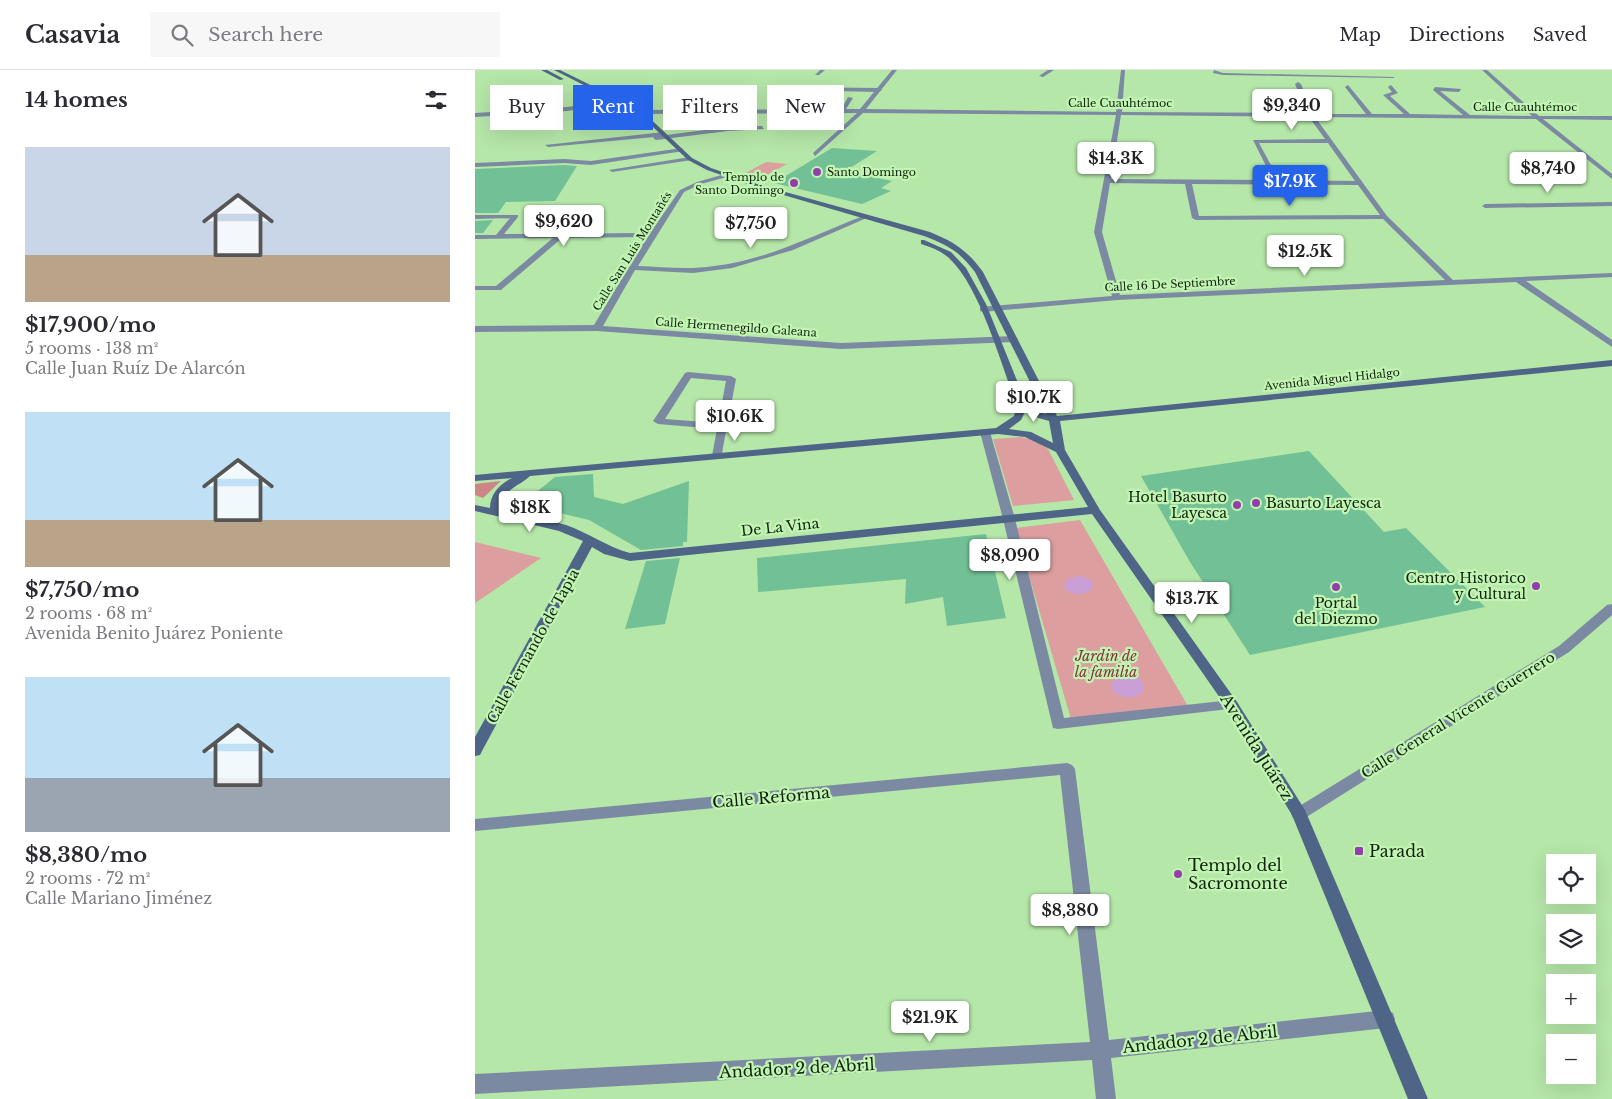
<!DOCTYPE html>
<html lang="en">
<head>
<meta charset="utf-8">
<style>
  :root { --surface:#fff; --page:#f7f7f7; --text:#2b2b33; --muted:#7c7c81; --line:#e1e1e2; --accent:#2563eb }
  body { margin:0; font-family:"Libre Baskerville",serif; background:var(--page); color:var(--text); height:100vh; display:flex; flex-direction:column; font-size:19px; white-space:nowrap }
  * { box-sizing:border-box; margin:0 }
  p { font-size:16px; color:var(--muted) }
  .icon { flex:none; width:28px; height:28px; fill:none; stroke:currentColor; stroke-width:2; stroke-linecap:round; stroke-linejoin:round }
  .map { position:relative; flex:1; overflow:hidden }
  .side { display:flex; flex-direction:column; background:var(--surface); width:475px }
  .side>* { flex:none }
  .hud { position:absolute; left:15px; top:15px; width:475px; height:45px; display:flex; gap:10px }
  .controls { position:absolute; left:1071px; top:784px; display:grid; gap:10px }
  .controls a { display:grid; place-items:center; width:50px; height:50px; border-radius:0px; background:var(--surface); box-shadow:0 5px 20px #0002; font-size:25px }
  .price { position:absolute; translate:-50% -42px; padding:0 11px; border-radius:5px; background:#fff; color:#222; font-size:16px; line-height:32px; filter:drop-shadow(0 1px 2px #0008) }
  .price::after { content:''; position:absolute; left:50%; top:30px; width:15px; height:11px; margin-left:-8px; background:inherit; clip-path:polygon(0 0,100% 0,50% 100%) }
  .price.on { background:var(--accent); color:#fff }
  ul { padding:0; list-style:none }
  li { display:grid; align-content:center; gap:10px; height:265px; padding:0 25px }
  li span { display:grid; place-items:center; height:155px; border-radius:0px; color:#555 }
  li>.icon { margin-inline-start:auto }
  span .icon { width:90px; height:90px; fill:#fffc; stroke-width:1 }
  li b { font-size:21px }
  h2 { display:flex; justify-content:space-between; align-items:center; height:60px; padding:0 25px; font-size:21px }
  .chip { padding:0 18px; border-radius:0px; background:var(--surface); box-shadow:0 5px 20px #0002; font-size:18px; line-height:45px }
  .chip.on { background:var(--accent); color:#fff }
  header { display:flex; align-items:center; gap:30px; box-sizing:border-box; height:70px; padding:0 25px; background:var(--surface); border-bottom:1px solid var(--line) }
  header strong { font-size:24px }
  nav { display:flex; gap:28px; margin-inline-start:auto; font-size:18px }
  .search { width:350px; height:45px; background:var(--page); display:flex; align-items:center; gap:12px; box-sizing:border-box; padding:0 18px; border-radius:0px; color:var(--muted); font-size:19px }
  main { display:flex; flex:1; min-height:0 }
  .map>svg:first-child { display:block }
  .green { fill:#dc9e9e }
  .forest { fill:#cd8585 }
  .water { fill:#ca9fd6 }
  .building { fill:#72c095 }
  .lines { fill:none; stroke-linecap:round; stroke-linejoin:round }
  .lane { fill:#7b8aa2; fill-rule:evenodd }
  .street { fill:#7b8aa2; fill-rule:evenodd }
  .secondary { fill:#4f6587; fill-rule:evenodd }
  .poi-dot { fill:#953eab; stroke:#c2f4b4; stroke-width:2 }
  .labels { text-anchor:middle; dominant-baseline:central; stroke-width:4.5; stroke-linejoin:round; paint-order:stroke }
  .far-street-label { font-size:11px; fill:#10230b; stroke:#c2f4b4 }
  .far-poi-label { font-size:11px; fill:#10230b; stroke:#c2f4b4; text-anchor:start }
  .poi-label { font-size:14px; fill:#10230b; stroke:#c2f4b4; text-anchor:end }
  .street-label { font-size:14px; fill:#10230b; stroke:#c2f4b4 }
  .park-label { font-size:14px; font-style:italic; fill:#862f36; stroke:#c2f4b4 }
  .near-street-label { font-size:16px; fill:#10230b; stroke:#c2f4b4 }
  .near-poi-label { font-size:16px; fill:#10230b; stroke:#c2f4b4; text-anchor:start }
</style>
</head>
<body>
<header>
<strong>Casavia</strong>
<div class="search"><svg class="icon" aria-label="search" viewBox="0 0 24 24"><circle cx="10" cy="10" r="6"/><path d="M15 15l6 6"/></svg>Search here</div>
<nav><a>Map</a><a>Directions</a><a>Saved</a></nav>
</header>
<main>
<section class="side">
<h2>14 homes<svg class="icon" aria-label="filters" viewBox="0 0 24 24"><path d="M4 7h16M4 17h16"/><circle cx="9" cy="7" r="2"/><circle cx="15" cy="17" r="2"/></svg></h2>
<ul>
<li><span style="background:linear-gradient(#c9d6e8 70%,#b9a48a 0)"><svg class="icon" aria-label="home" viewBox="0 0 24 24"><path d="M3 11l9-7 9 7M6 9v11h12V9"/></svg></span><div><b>$17,900/mo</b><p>5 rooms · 138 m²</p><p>Calle Juan Ruíz De Alarcón</p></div></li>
<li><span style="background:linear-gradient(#bfe0f5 70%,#b9a48a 0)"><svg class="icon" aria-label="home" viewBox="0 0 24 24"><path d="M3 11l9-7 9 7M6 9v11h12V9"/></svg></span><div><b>$7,750/mo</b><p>2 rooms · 68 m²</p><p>Avenida Benito Juárez Poniente</p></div></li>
<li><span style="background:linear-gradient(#bfe0f5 65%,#9aa5b1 0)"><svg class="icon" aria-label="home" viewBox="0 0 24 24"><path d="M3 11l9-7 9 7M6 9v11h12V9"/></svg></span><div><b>$8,380/mo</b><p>2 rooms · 72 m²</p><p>Calle Mariano Jiménez</p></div></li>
</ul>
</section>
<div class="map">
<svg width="1137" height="1029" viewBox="0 0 1137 1029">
  <rect width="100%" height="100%" fill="#b5e7a8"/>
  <path class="green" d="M291,92L312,94L288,107L269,104Z
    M546,367L563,371L573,379L599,430L538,436L518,369Z
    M605,450L714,638L596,649L540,458Z
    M0,472L66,488L0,533Z"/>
  <path class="forest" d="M26,411L8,428L0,425V414Z"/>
  <path class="water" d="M605,506L614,509L618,514V517C610,527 597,526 589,518L592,509Z
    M648,605C659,605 673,609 668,622C659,630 649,628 639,623C633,613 639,608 648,605Z"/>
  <path class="building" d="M357,78L402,81L370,101L417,111L406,118L416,121L387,134L299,113Z
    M89,95L102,96L80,131L31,132L23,143H0V99Z
    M18,150L8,163H0V151Z
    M834,381L909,462L931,458L1010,537L775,585L715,492L666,406Z
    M118,404L119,427L148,434L214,411L212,472H208V476L166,480L114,450L47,434L80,407Z
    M511,464L531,548L472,556L468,527L430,534L431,509L283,522L282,488Z
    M205,488L190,554L150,559L171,491Z"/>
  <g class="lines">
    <path class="lane" d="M573,0H579L568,7L564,6Z
      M311,17L404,18L407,20L404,22L313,20Z
      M373,27L378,28L369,42H365Z
      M146,30L148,33L92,41L0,47V43L92,37Z
      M287,56L289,59L253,61L181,70L178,68L179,67L73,77L70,75L189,62L191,65L253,57Z
      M207,78L209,81L116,95L89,93L0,97V93L89,89L116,91Z
      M213,302L256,306L261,309L246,388L242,389L237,386L242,359L183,354L178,351L210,303ZM216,308L251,311L243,353L190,349Z"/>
    <path class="street" d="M345,0H350L344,5H340Z
      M417,0H422L391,39L641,42L646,0H650L647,42L832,43L820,14L823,12L826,14L838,44H891L870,17L873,15L897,44H929L908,25L917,22L913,17L916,15L923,23L915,26L935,44L988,45L958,20L960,17L986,19L984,22L965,21L995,45L1057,46L1007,0H1012L1064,46H1137V50L1068,49L1137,104V109L1061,49L840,47L912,146L978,210L1137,203V207L1051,211L1137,270V277L1041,212L642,230L508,242L505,241V237L637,226L619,162L641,45L388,43L340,86L338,83L382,43L154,44L151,42L154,40L385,39ZM646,45L834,47L850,69L778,70L798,110L636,109ZM784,73H853L880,111L804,110ZM635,113L710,114L717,148L721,150L908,149L970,210L645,225L627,162ZM717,114L883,115L905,145L724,146Z
      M739,0L748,3L920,7L918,8L748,5L738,3Z
      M215,87L217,90L137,102L134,100Z
      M250,104L252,105V107L226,114L209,122L163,196C188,197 214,200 239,196C292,190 339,165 388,146L394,147L318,180L257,198L218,203L160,200L128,256L366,273L539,266L543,269L539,272L366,279L122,261L0,262V256L119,255L172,167L87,168L26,220H0V216H21L78,168L0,169V165H21L35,148L0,149V145H43V147L29,164L175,163L205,120L222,112Z
      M1137,132V136L1010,138L1007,136L1010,134Z
      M510,359L515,362L540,449L589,648L757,630L762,632L764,635L762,638L583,659L578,658L528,449L505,362Z
      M1137,534V545L1094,582L830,748L824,750L818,748L816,744L818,740L1084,576L1132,535Z
      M592,693L597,695L600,699L634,970L911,940L918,943L920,949L918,955L911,958L636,988L641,1029H621L617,990L0,1024V1004L615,972L585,705L0,761V749Z"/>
    <path class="secondary" d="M66,0H72L89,9L85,10Z
      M79,0H85L166,40L217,88L236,98L285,115L455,162C479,172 492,180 508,202L582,346L1137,290V296L585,351L590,380L625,440L762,632L830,740L953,1029H933L817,745L752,638L617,444L155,491L129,484L117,477L7,681L5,685L0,686V667L108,471L84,461L0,441V435L15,438C15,424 25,414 37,408L0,411V405L521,358L539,346L542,335C525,293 506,218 474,188C466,181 456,177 446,174V170H449L476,182L491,198L511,234L547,323L568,343L571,344L500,202C485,182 473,175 449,166L281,117L232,100L213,90L162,42ZM552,338L560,347L574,351L578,373L556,362L534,359L546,350ZM523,364L550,367L581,382L613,437L155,483C132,477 114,463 91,455C71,449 48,445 27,441C26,419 42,418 55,406Z"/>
  </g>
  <g class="poi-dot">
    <circle cx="342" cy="102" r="5"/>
    <circle cx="319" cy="113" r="5"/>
    <circle cx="781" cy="433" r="5"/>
    <circle cx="762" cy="435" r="5"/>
    <circle cx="1061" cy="516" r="5"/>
    <circle cx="861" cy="517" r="5"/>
    <rect x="879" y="776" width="10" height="10" rx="2.5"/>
    <circle cx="703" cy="804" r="5"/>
  </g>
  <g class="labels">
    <g class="far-street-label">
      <text x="645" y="33">Calle Cuauhtémoc</text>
      <text x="1050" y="37">Calle Cuauhtémoc</text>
      <text transform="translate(157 181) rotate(-58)">Calle San Luis Montañés</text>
      <text transform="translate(695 214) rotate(-3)">Calle 16 De Septiembre</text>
      <text transform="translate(261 257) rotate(4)">Calle Hermenegildo Galeana</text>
      <text transform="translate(857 309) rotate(-6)">Avenida Miguel Hidalgo</text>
    </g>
    <g class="far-poi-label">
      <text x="352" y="102">Santo Domingo</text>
      <text x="309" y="107" text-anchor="end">Templo de<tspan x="309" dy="13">Santo Domingo</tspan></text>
    </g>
    <g class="poi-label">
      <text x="752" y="427">Hotel Basurto<tspan x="752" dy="16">Layesca</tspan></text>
      <text x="791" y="433" text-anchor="start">Basurto Layesca</text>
      <text x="1051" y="508">Centro Historico<tspan x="1051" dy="16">y Cultural</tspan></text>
      <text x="861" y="533" text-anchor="middle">Portal<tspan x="861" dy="16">del Diezmo</tspan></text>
    </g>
    <g class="street-label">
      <text transform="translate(305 457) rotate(-6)">De La Vina</text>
      <text transform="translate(58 576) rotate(-61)">Calle Fernando de Tapia</text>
      <text transform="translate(983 645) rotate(-32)">Calle General Vicente Guerrero</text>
    </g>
    <g class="park-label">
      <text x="631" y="586">Jardin de<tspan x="631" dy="16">la familia</tspan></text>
    </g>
    <g class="near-street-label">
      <text transform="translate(782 677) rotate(58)">Avenida Juárez</text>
      <text transform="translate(296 727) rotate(-5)">Calle Reforma</text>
      <text transform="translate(725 969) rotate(-6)">Andador 2 de Abril</text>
      <text transform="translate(322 998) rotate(-3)">Andador 2 de Abril</text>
    </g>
    <g class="near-poi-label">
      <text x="894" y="781">Parada</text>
      <text x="713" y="795">Templo del<tspan x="713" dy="18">Sacromonte</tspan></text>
    </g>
  </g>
</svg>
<div class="controls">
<a><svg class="icon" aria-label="locate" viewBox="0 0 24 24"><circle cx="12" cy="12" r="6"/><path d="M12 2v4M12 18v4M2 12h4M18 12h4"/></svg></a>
<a><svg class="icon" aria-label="layers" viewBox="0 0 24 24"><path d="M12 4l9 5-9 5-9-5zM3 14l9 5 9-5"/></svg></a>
<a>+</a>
<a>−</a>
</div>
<b class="price" style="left:817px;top:61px">$9,340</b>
<b class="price" style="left:641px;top:114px">$14.3K</b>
<b class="price" style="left:1073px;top:124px">$8,740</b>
<b class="price on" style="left:815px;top:137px">$17.9K</b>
<b class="price" style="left:89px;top:177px">$9,620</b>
<b class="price" style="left:276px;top:179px">$7,750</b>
<b class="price" style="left:830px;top:207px">$12.5K</b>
<b class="price" style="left:559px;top:353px">$10.7K</b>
<b class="price" style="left:260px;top:372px">$10.6K</b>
<b class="price" style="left:55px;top:463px">$18K</b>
<b class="price" style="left:535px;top:511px">$8,090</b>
<b class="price" style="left:717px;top:554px">$13.7K</b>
<b class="price" style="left:595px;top:866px">$8,380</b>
<b class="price" style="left:455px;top:973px">$21.9K</b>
<div class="hud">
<a class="chip">Buy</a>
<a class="chip on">Rent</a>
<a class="chip">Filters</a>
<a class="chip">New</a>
</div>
</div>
</main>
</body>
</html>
